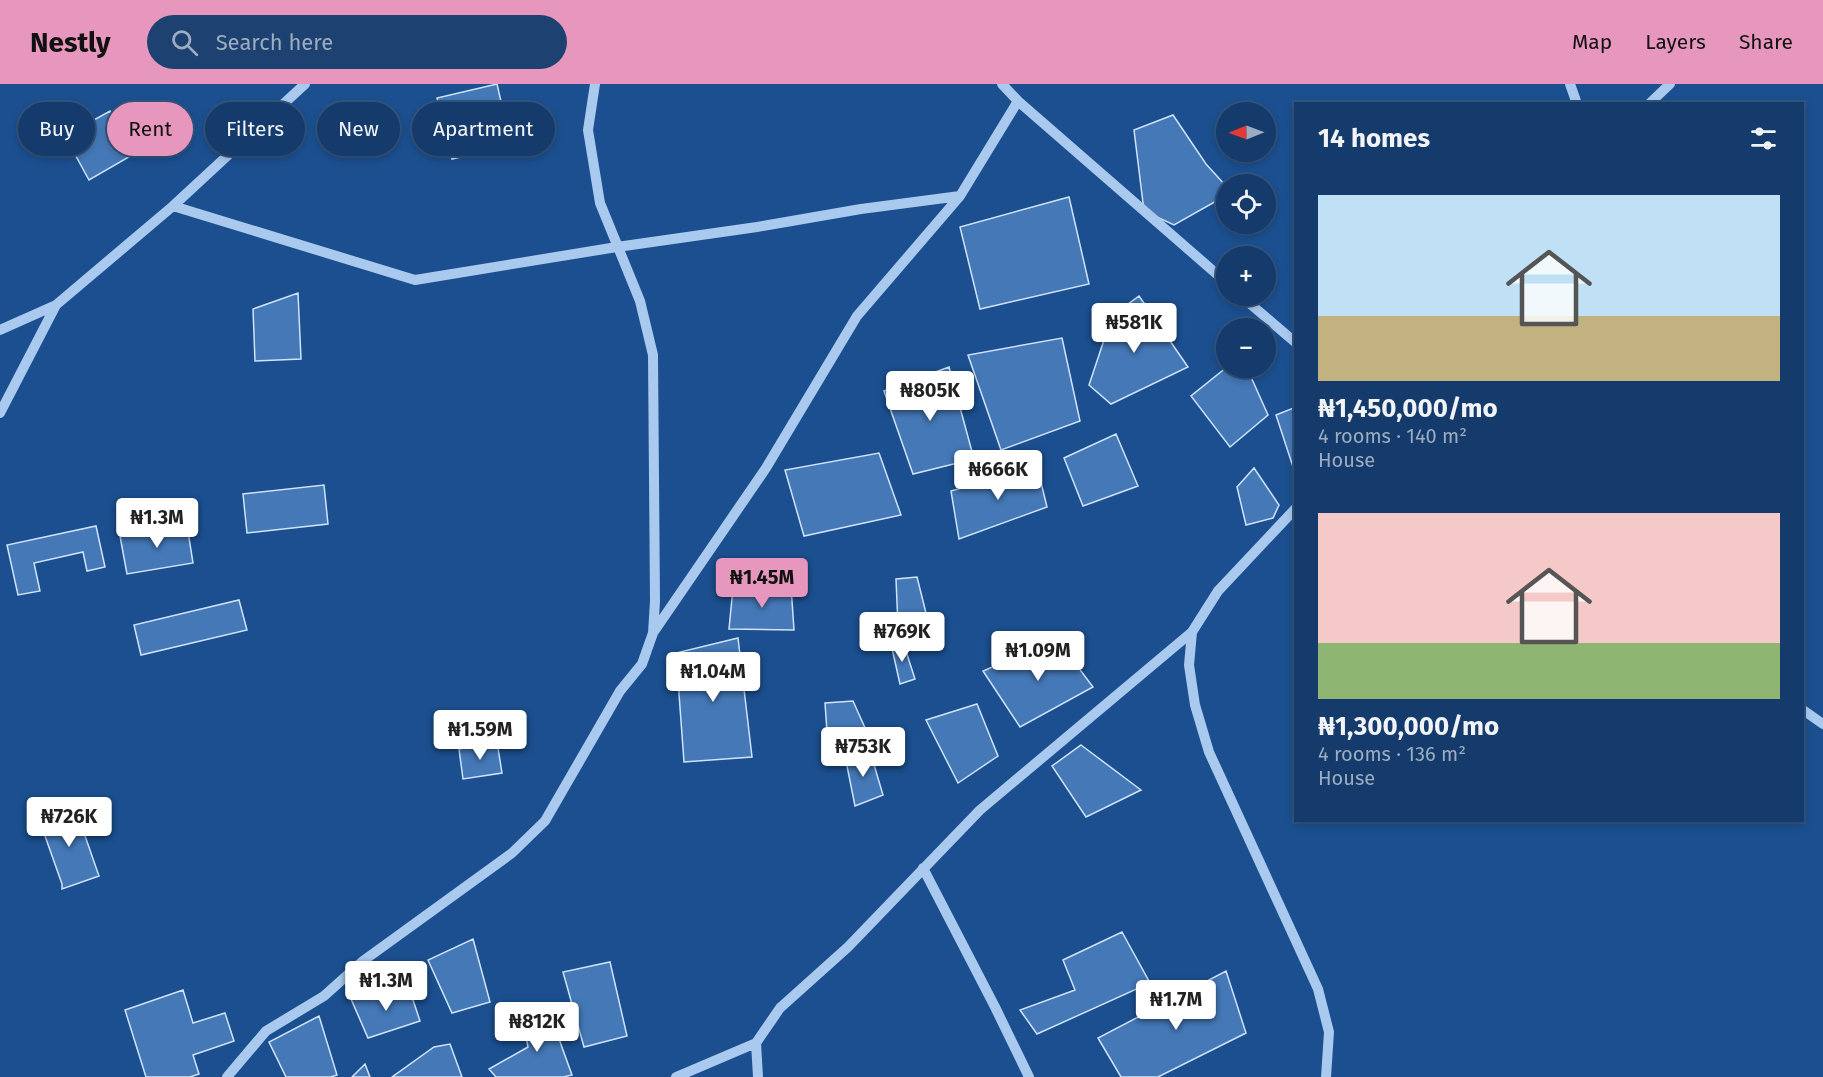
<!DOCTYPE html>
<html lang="en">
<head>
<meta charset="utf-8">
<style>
  :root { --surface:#143b6b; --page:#1d4271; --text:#f1f3f6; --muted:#9dadc1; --line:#33557e; --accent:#e797bd }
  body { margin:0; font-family:"Fira Sans",sans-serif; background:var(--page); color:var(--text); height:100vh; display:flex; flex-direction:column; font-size:22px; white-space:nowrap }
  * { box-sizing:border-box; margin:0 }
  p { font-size:20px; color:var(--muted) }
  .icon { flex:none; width:33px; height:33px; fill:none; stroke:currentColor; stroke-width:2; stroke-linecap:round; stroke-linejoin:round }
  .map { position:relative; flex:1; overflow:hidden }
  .drawer { position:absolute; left:1294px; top:18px; width:510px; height:720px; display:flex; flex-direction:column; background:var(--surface); border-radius:0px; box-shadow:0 3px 9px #0003,0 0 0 2px var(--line) }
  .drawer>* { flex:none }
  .banner { position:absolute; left:18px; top:18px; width:570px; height:54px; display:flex; gap:12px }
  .needle { width:39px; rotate:269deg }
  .fabs { position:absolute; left:1216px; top:18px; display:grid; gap:12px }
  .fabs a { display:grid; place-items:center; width:60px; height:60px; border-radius:50%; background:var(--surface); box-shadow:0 3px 9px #0003,0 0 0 2px var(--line); font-size:30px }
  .price { position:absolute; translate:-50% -51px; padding:0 14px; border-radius:6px; background:#fff; color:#222; font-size:20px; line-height:39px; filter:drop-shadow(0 2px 3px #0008) }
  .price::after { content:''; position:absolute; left:50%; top:36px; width:18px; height:14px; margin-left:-9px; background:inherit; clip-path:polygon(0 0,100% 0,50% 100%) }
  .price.active { background:var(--accent); color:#111 }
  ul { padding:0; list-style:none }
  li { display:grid; align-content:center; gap:12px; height:318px; padding:0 24px }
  li span { display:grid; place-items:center; height:186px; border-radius:0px; color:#555 }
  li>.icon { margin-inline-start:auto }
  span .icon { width:108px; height:108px; fill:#fffc; stroke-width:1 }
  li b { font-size:26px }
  h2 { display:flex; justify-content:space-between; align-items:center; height:72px; padding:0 24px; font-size:26px }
  .tag { padding:0 21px; border-radius:27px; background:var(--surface); box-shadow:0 3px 9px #0003,0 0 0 2px var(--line); font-size:21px; line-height:54px }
  .tag.active { background:var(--accent); color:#111 }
  header { display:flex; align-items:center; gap:36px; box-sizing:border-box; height:84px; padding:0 30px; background:var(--accent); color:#111 }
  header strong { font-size:28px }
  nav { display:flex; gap:33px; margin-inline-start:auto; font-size:21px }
  .search { width:420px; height:54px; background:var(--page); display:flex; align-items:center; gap:15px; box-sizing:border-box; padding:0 21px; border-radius:33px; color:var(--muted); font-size:22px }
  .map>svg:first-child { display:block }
  .building { fill:#4478b7; stroke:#cfe3fa; stroke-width:1.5 }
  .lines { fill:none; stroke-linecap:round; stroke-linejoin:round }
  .minor { stroke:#a9c9ee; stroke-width:10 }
</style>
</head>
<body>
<header>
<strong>Nestly</strong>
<div class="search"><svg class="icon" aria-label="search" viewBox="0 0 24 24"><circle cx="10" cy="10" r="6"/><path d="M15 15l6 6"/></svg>Search here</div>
<nav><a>Map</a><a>Layers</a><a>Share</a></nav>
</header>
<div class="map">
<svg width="1823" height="993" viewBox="0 0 1823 993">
  <rect width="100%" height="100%" fill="#1b4f8f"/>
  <path class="building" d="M497,0L511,61L452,75L437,14Z
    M110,27L134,70L89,96L65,52Z
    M1173,31L1206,80L1227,103V111L1174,141L1144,127L1134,46Z
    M1069,113L1089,200L980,225L960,143Z
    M298,209L301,275L255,277L253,225Z
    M1139,212L1188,283L1111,320L1089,301L1112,232Z
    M1062,254L1080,337L1001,366L968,271Z
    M949,283L974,375L913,390L884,307Z
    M1227,283L1247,284L1268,331L1230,363L1191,312Z
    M1296,323V392L1276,331Z
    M1116,350L1138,402L1083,422L1064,374Z
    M879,369L901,431L804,452L785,386Z
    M1037,382L1047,423L959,455L951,407Z
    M1254,384L1279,421L1273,434L1246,441L1237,403Z
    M324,401L328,440L247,449L243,410Z
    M187,441L193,479L127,490L120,452Z
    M96,442L105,483L87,487L83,468L34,479L40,507L18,511L7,461Z
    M917,493L927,533L898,542L896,495Z
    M791,502L794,546L729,545L733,504Z
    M239,516L247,546L141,571L134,541Z
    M738,554L752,673L684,678L676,569Z
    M1057,555L1093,603L1020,643L983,587Z
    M903,558L915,595L900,600L891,560Z
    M853,617L866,646L828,662L825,619Z
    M977,620L998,672L958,699L926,636Z
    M497,658L502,689L463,695L459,665Z
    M1081,661L1141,706L1086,733L1052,682Z
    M870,667L883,711L855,722L845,672Z
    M75,723L99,792L62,805V800L39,735Z
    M1122,848L1150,899L1037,950L1020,926L1075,906L1063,876Z
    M473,855L490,918L452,929L428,876Z
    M610,878L627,952L584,963L563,888Z
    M1226,887L1246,949L1158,993H1121L1098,954Z
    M183,906L193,939L225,929L234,957L193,971L199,990L190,993H146L125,926Z
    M410,907L420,937L368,954L351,915Z
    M550,930L572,991L563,993H496L489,985L528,963L523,936Z
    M319,932L337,991L331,993H286L269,958Z
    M450,960L462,993H392L434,963Z
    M365,980L370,993H352Z"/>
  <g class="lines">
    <path class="minor" d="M595,0L588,46L600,119L640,217L653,271L655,517L653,549
      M1002,0L1018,17L1227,199
      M1570,0L1577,20
      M1649,20L1670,0
      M173,122L415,196L617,163L757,143L861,125L960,112
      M1241,212L1296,259
      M0,246L56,221L173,122L305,0
      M0,329L56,221
      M1296,424L1218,507L1192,548L1189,581L1195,621L1209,668L1318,905L1329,948L1326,993
      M1803,626L1823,640
      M923,784L995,923L1029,993
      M227,993L266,947L324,912L363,877L512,769L545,737L620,607L642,580L653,549L766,384L857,232L960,112L1018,17
      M676,993L756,959
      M758,993L756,959L780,924L848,863L980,726L1192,548"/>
  </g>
</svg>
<div class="fabs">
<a><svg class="needle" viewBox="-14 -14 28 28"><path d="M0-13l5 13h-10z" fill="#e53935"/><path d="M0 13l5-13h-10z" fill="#9dadc1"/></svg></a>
<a><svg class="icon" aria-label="locate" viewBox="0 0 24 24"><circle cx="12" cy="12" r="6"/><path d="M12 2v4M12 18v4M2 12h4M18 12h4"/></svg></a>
<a>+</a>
<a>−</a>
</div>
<b class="price" style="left:1134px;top:270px">₦581K</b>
<b class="price" style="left:930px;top:338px">₦805K</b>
<b class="price" style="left:998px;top:417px">₦666K</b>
<b class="price" style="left:157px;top:465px">₦1.3M</b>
<b class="price active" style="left:762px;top:525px">₦1.45M</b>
<b class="price" style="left:902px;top:579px">₦769K</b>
<b class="price" style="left:1038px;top:598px">₦1.09M</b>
<b class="price" style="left:713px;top:619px">₦1.04M</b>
<b class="price" style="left:480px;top:677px">₦1.59M</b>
<b class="price" style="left:863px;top:694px">₦753K</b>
<b class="price" style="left:69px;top:764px">₦726K</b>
<b class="price" style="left:386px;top:928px">₦1.3M</b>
<b class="price" style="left:1176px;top:947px">₦1.7M</b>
<b class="price" style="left:537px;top:969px">₦812K</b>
<div class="banner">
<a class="tag">Buy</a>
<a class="tag active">Rent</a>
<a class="tag">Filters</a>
<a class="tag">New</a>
<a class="tag">Apartment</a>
</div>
<section class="drawer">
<h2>14 homes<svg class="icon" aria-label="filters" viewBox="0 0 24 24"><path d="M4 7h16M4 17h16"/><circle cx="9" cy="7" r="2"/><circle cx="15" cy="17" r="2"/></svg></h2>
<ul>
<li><span style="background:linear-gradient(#bfe0f5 65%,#c2b280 0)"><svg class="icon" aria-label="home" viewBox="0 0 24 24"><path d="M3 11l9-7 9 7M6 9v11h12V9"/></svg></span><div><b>₦1,450,000/mo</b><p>4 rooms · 140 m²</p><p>House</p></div></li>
<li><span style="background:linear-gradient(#f6c9c9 70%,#8fb573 0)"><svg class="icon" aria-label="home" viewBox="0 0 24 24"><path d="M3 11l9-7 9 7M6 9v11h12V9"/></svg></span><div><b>₦1,300,000/mo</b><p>4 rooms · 136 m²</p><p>House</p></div></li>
</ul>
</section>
</div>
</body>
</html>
